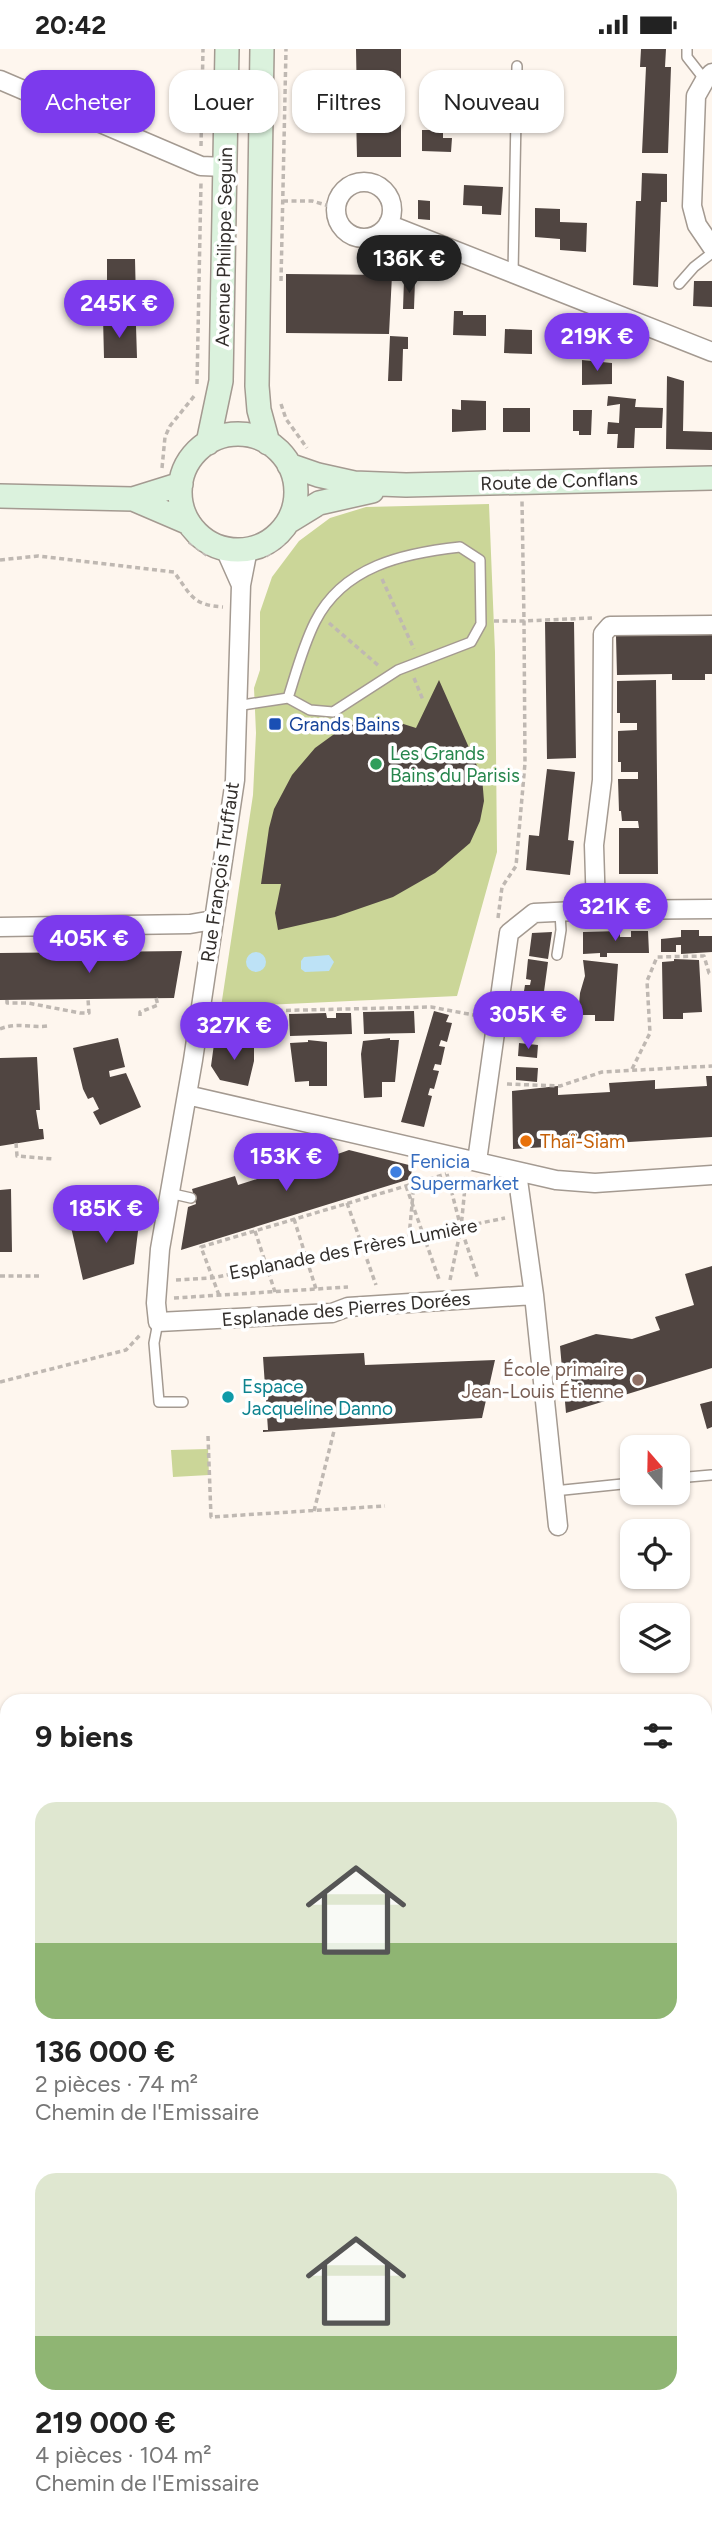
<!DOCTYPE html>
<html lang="fr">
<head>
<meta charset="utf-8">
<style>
  :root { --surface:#fff; --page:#f6f6f6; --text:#222; --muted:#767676; --accent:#7c3aed }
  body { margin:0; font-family:Figtree,sans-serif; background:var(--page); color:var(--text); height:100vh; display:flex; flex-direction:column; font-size:26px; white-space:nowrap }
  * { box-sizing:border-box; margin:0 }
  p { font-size:23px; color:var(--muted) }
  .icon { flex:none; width:38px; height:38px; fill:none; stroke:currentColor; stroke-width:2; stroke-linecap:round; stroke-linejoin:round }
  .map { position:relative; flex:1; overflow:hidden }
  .details { position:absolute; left:0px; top:1645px; width:712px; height:842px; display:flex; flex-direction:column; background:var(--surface); border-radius:21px 21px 0 0; box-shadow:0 2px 5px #0004 }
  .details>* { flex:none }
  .banner { position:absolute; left:21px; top:21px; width:670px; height:63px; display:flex; gap:14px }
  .needle { width:46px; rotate:340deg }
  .fabs { position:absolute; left:620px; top:1386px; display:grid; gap:14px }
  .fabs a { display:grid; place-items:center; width:70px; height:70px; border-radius:14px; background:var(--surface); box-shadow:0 2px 5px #0004; font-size:35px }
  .price { position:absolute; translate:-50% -60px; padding:0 16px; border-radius:24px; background:var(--accent); color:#fff; font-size:23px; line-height:46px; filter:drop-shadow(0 2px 4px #0008) }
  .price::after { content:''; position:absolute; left:50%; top:42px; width:21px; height:16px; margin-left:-10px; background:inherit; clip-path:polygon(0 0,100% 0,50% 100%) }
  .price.active { background:#222; color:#fff }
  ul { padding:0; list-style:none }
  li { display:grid; align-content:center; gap:14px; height:371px; padding:0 35px }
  li span { display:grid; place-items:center; height:217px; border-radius:21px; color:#555 }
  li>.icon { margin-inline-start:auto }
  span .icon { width:126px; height:126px; fill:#fffc; stroke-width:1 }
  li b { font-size:30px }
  h2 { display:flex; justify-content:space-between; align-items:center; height:84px; padding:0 35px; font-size:30px }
  .chip { padding:0 24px; border-radius:21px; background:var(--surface); box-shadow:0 2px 5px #0004; font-size:24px; line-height:63px }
  .chip.active { background:var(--accent); color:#fff }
  .status { display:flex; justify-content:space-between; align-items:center; height:49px; padding:0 35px; background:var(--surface); direction:ltr }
  .status svg { height:19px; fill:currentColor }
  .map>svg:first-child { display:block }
  .green { fill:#cbd698 }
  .water { fill:#bde2f6 }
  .building { fill:#504541 }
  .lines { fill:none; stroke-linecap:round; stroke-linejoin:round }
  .lane-casing { stroke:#a49a91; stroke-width:12 }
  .street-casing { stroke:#a49a91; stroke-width:21 }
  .secondary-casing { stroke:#a49a91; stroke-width:26 }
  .path { stroke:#bfb8b2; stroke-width:3.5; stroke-dasharray:5 3.5; stroke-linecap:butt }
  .lane { stroke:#fff; stroke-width:9 }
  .street { stroke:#fff; stroke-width:18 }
  .secondary { stroke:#dbf2dd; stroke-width:23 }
  .rail-casing { stroke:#86807b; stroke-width:8 }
  .rail { stroke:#fff; stroke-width:5; stroke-dasharray:16; stroke-linecap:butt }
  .transit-dot { fill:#1a4fb4; stroke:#fff; stroke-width:2.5 }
  .leisure-dot { fill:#2e9e5b; stroke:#fff; stroke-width:2.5 }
  .food-dot { fill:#e8710a; stroke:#fff; stroke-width:2.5 }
  .shop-dot { fill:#3f7fe0; stroke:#fff; stroke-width:2.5 }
  .education-dot { fill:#8d6e63; stroke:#fff; stroke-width:2.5 }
  .culture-dot { fill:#0f9aa8; stroke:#fff; stroke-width:2.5 }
  .labels { text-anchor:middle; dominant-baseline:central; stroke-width:7; stroke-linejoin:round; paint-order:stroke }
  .street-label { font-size:19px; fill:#322e2b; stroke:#fff }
  .transit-label { font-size:19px; fill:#164399; stroke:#fff; text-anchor:start }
  .leisure-label { font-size:19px; fill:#27864d; stroke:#fff; text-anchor:start }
  .food-label { font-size:19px; fill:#c56008; stroke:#fff; text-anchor:start }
  .shop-label { font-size:19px; fill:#366cbe; stroke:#fff; text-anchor:start }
  .education-label { font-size:19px; fill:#785e54; stroke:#fff; text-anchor:end }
  .culture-label { font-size:19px; fill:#0d838f; stroke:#fff; text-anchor:start }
</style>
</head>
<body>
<div class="status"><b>20:42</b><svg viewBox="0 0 49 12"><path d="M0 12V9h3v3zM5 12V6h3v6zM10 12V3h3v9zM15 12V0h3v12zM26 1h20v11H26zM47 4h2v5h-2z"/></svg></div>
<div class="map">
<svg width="712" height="2486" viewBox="0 0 712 2486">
  <rect width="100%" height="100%" fill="#fef6ee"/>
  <path class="green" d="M489,455L495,603L497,803L457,947L221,958L253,746L256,684L254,639L260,621V563L272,528L299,492L330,469L366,458Z
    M208,1400L209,1426L173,1428L171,1401Z"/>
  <path class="water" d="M246 913a10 10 0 1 1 20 0a10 10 0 1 1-20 0Z
    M329,906L334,913L329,922L305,923L301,920V912L304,908Z"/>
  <path class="building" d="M356,0H401V108H357L356,65H354V56H357Z
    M641,0H666L665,18H671L668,104H642L646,18H640Z
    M468,27L503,28L502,55L467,54Z
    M422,41H429L428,64H421Z
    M422,81H443V89H452L451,103L422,102Z
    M642,124L667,125V153H661L658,238L633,236L636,152H641Z
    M464,136L503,138L501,166L482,165V157L463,156Z
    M418,151L430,152V171L418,170Z
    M535,159L560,160V173L587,174L586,203L560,201V190L535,188Z
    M107,210H135L136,253H118V233H107Z
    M286,225L392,226L389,285L286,284Z
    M404,231H415L414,260H403Z
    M694,232H712V258L693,257Z
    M454,262H463V266H486V287L453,286Z
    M103,268H119V277H136L137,309H104Z
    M505,280L532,281V305L504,304Z
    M390,287L408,288V300H403L402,332H388Z
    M582,311L612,314V335L582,336Z
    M667,327L684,332L683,382L712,383V401L666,400Z
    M608,347L636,350L635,358L663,359L662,379H635L634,399H617L618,385H607L608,373L619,374L620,355L607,357Z
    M461,351L486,352V381L452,383V360L461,361Z
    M503,359H530V383H503Z
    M573,361H592L591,386H579V382H573Z
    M545,573H574L576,709L547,710Z
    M712,586V625H705V631H672V625L617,626L616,587Z
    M439,631L482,728L484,752L480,772L470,794L435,824L393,848L335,868L278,881L275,864L281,835H261L269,779L274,760L292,726L315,699L348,675L363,669L366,677L380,672H394L416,679Z
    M656,631L658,825H619V779H639L638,772H622L621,762H619L618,730H638V723H621V713H618V682L637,681V674H620V664H617V632Z
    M547,720L575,723L568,791L574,792L570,826L526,821L529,786L539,787Z
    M681,881H699V887H712V903L681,905V896H676V903H661V890L681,888Z
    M620,882V888H631V882H648L649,904H607V908H600V904L583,905V883Z
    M552,883L548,910L529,907L532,884Z
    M182,902L174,949L0,951V904Z
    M528,910L548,913L538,987L523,985L524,979L519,978L521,960H526L527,955L522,954L525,936H530L531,931L526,930Z
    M674,910L699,911L702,963L683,964V970H663L662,913L674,912Z
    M583,911L618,915L614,972H595V966H578L580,944L585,927Z
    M414,962L415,984L364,985L363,963Z
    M434,962L449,966L446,973L452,974L447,993L441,991L439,997L445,998L441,1016L435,1015L433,1021L439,1022L434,1040L430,1039L428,1046L432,1047L424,1078L401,1073Z
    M326,964L327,969H336V964H351L352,985L290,987L289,965Z
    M277,965L278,986L238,987V989L216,988L219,967L252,966V971H262V966Z
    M118,989L125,1018L109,1022L110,1028L126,1024L141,1058L100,1076L93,1063L99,1060L93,1048L88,1050L83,1040L73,999Z
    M390,989V991H399L395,1033H382V1048L364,1049L361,1005L363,992Z
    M308,991L327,993V1037H309V1032L295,1033L290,994L308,993Z
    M228,993L254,994V1012L248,1037L220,1031L211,1017L214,995Z
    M519,994L538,996L537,1009L518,1007Z
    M37,1008L40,1061H36L39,1080H43L44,1090L0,1097V1009Z
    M516,1018L538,1019L537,1033L516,1031Z
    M706,1027H712V1088L513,1100L512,1042L558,1037V1046L610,1043L609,1034L655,1031V1040L707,1037Z
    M328,1098L332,1107L349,1101L413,1117L410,1130L181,1201L188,1158L196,1155L192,1140L235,1127L238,1136L288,1120L285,1111Z
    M11,1140L12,1203H0V1141Z
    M114,1165L117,1173L140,1166L134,1215L83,1231L71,1178Z
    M712,1217V1319L566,1364L560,1297L596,1285L632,1290L660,1281L655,1268L694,1256L685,1225Z
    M364,1304L365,1316L495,1311L482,1369L263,1383V1381H268L263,1308Z
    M712,1352V1378L707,1380L700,1355Z
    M712,2226V2247L705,2248V2227Z
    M712,2256V2277L705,2278V2257Z
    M712,2288V2310L705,2311V2289Z
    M7,2330V2353H0V2331Z
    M712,2354V2381L708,2382L705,2355Z
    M7,2430V2453L0,2455V2432Z
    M197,2480L199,2486H177L176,2485Z
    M240,2480H254L256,2486H220Z
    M277,2480H315L316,2482L305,2486H279Z
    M657,2480H672V2486H642Z"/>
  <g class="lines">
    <g class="lane-casing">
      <path id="lane" d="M687,0V8L705,31
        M513,224L517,17
        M679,235L694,218L712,204
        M236,657L288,649L310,661L333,663L398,621L471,593L481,575L480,511L460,498C404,504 343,517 315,573C303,597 296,624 288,649
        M557,906L561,881L560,863
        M169,1144L191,1149
        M158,1273L154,1294L159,1353H183
        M677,1429L711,1426
        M554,1442L632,1434"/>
    </g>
    <g class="street-casing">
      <path id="street" d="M712,24L705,31L696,47L692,157L697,176L712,198
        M0,31L201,117L225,118
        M336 161a28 28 0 1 1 56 0a28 28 0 1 1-56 0Z
        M388,175L712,303
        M225,500L241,536
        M248,500L241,536L235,731L193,1011L160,1200L156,1254L158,1273L332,1264L348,1258L534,1246
        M596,861L594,796L602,731L603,585L610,577L712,576
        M0,878L190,875L213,871
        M187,1046L556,1131L595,1134L712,1126
        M477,1112L509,884L534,864L596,861L712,860
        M517,1124L534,1246L558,1477
        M705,2330L712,2329
        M0,2394L7,2392
        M705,2422H712
        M476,2480L477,2486
        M702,2480L703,2486"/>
    </g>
    <g class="secondary-casing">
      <path id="secondary" d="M262,0L257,337L259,361L268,394
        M180 443a58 58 0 1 1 116 0a58 58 0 1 1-116 0Z
        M208,394L221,332L227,0
        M289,416L318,426L354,434L406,436L712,429
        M0,447L133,450L181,435
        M133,450L189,474
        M288,473L319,454L372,442"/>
    </g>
    <path class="path" d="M201,97L203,0
      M283,152H312L336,159
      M281,232L286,0
      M197,335L201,133
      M281,355L286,370L307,399
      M162,419L165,388L170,377L195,346
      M189,493L208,507
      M266,507L285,493
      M0,511L38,507L174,523C191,546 192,556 223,558
      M382,530L414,600
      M494,572H524L522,452
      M329,574L379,617
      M414,629L423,651
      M498,869L502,838L516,817L525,714L524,572L592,569
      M7,951V954H28L80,964H89L88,950
      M218,963L431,958L479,967
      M140,967V963L158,956L156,949
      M0,980C16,973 31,979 47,977
      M632,1020L650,984L647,932L657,908L704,907L709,924L712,925
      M507,1035L560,1037L602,1023L712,1017
      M16,1094L17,1107L53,1110
      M447,1125L461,1179L478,1230
      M406,1137L440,1233
      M347,1154L376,1236
      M294,1170L316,1240
      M255,1182L275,1243
      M409,1188L414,1134
      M0,1227H39
      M176,1231L212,1229L505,1169
      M450,1231L461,1179L466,1128
      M219,1246L201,1198L446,1125
      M174,1249L348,1238
      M0,1333L126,1301L141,1285
      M208,1387L211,1468L385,1457
      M314,1462L334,1382
      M705,2114L712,2113
      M0,2189H7"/>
    <use href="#lane" class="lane"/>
    <use href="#street" class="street"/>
    <use href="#secondary" class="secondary"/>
    <g class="rail-casing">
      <path id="rail" d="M705,2154L712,2153
        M705,2166L712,2165
        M0,2221L7,2220
        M0,2233L7,2232"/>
    </g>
    <use href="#rail" class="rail"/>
  </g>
  <rect class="transit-dot" x="268" y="668" width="14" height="14" rx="3.5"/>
  <circle class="leisure-dot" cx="376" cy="715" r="7"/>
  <circle class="food-dot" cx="526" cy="1092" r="7"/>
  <circle class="shop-dot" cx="396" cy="1123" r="7"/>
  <circle class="education-dot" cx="638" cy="1331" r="7"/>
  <circle class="culture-dot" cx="228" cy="1348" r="7"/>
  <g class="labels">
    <g class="street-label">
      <text transform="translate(224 198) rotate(-89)">Avenue Philippe Seguin</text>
      <text transform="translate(559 432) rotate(-2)">Route de Conflans</text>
      <text transform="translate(220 823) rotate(-82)">Rue François Truffaut</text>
      <text transform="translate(353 1200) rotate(-11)">Esplanade des Frères Lumière</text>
      <text transform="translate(346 1260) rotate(-5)">Esplanade des Pierres Dorées</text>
    </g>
    <g class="transit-label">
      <text x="289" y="675">Grands Bains</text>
    </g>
    <g class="leisure-label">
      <text x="390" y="704">Les Grands<tspan x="390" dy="22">Bains du Parisis</tspan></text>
    </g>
    <g class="food-label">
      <text x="540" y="1092">Thaï-Siam</text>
    </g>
    <g class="shop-label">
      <text x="410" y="1112">Fenicia<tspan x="410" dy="22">Supermarket</tspan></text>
    </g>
    <g class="education-label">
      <text x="624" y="1320">École primaire<tspan x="624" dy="22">Jean-Louis Étienne</tspan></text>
    </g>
    <g class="culture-label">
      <text x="242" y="1337">Espace<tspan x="242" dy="22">Jacqueline Danno</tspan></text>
    </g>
  </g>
</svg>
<div class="fabs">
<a><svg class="needle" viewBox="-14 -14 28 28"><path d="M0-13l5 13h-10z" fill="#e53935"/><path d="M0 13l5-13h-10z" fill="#767676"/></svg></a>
<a><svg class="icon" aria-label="locate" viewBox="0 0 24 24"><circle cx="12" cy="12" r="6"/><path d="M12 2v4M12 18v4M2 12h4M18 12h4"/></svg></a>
<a><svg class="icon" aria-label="layers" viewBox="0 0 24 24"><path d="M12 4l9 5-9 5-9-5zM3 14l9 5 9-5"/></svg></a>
</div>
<b class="price active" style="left:409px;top:246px">136K €</b>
<b class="price" style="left:119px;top:291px">245K €</b>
<b class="price" style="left:597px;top:324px">219K €</b>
<b class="price" style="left:615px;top:894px">321K €</b>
<b class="price" style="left:89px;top:926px">405K €</b>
<b class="price" style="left:528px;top:1002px">305K €</b>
<b class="price" style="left:234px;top:1013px">327K €</b>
<b class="price" style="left:286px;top:1144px">153K €</b>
<b class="price" style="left:106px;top:1196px">185K €</b>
<div class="banner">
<a class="chip active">Acheter</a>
<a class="chip">Louer</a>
<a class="chip">Filtres</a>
<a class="chip">Nouveau</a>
</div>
<section class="details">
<h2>9 biens<svg class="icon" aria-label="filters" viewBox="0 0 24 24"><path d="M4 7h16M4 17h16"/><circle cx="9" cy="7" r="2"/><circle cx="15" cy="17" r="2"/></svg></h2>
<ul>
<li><span style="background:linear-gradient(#dfe7d0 65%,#8fb573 0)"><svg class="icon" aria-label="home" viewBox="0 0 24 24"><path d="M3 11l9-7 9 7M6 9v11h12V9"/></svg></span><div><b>136 000 €</b><p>2 pièces · 74 m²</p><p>Chemin de l'Emissaire</p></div></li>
<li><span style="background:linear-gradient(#dfe7d0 75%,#8fb573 0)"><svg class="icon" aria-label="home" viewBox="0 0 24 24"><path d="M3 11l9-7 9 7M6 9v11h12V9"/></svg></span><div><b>219 000 €</b><p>4 pièces · 104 m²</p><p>Chemin de l'Emissaire</p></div></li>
</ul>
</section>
</div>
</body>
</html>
